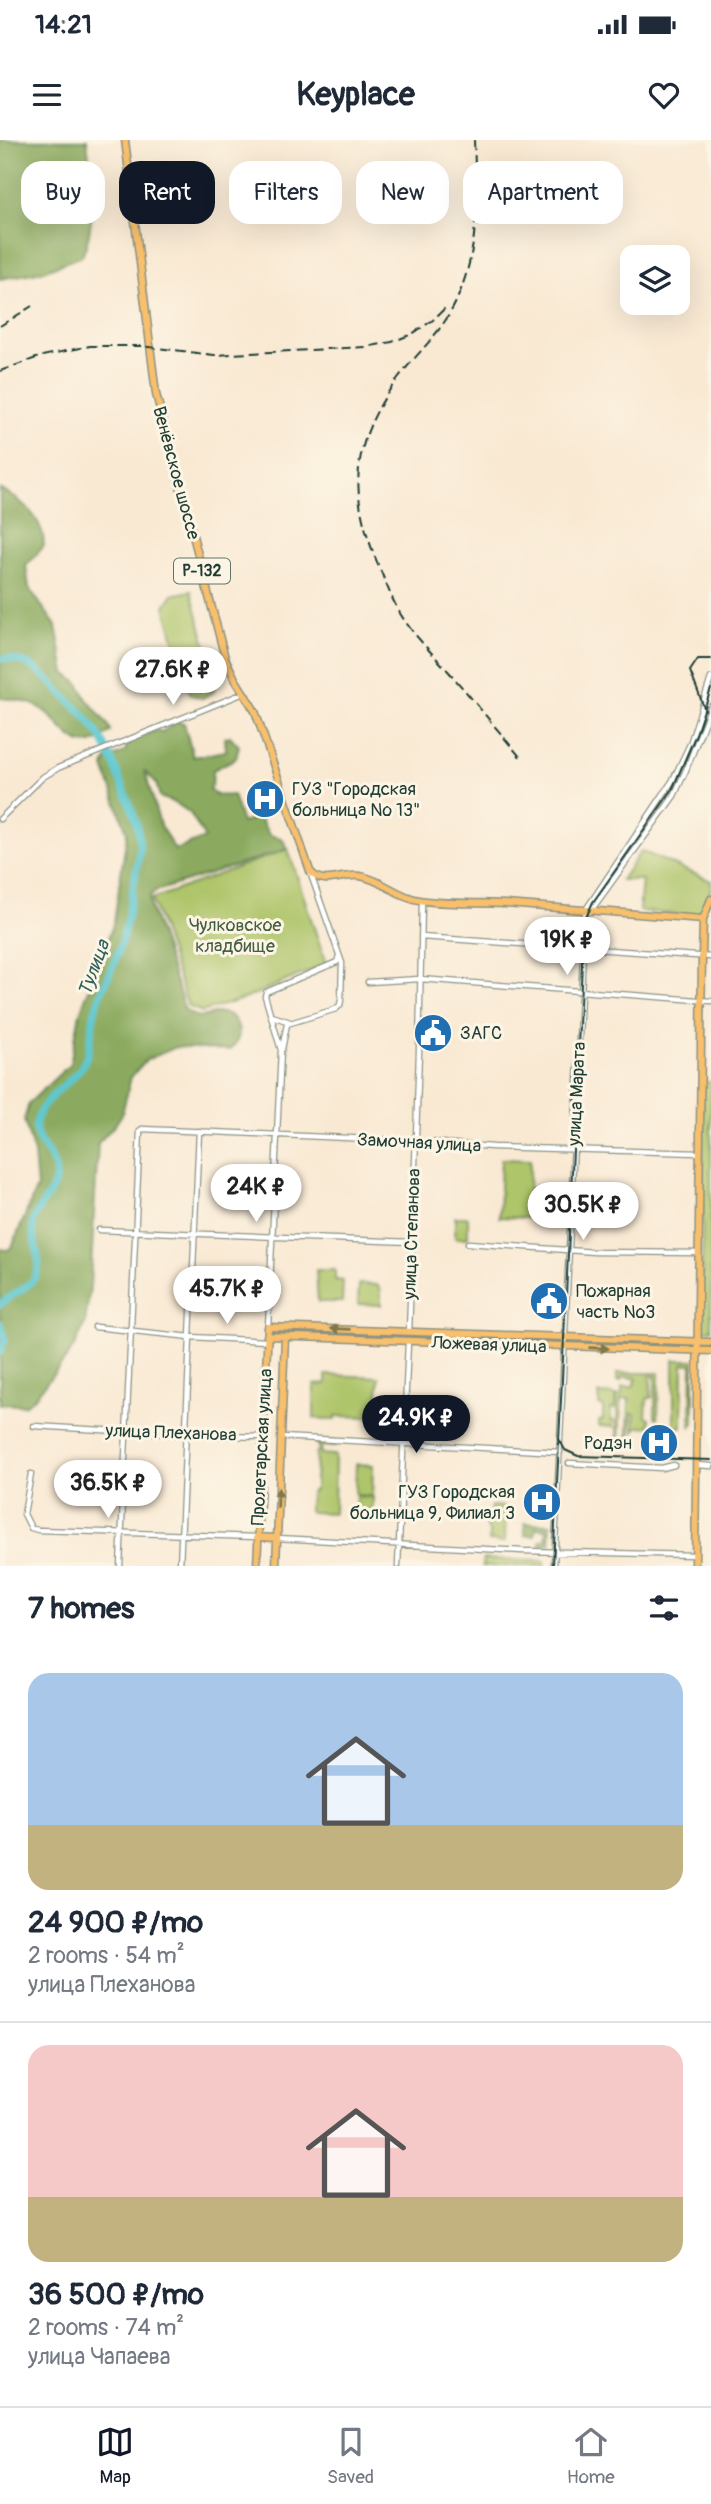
<!DOCTYPE html>
<html lang="en">
<head>
<meta charset="utf-8">
<style>
  :root { --surface:#fff; --page:#f2f2f3; --text:#1f2937; --muted:#747a83; --line:#e0e1e3; --accent:#111827 }
  body { margin:0; font-family:Pangolin,sans-serif; background:var(--page); color:var(--text); height:100vh; display:flex; flex-direction:column; font-size:26px; white-space:nowrap }
  * { box-sizing:border-box; margin:0 }
  p { font-size:23px; color:var(--muted) }
  .icon { flex:none; width:38px; height:38px; fill:none; stroke:currentColor; stroke-width:2; stroke-linecap:round; stroke-linejoin:round }
  .map { position:relative; height:1426px; overflow:hidden }
  .side { display:flex; flex-direction:column; background:var(--surface); flex:1 }
  .side>* { flex:none }
  .hud { position:absolute; left:21px; top:21px; width:670px; height:63px; display:flex; gap:14px }
  .controls { position:absolute; left:620px; top:105px; display:grid; gap:14px }
  .controls a { display:grid; place-items:center; width:70px; height:70px; border-radius:14px; background:var(--surface); box-shadow:0 7px 28px #0002; font-size:35px }
  .price { position:absolute; translate:-50% -60px; padding:0 16px; border-radius:24px; background:#fff; color:#222; font-size:23px; line-height:46px; filter:drop-shadow(0 2px 4px #0008) }
  .price::after { content:''; position:absolute; left:50%; top:42px; width:21px; height:16px; margin-left:-10px; background:inherit; clip-path:polygon(0 0,100% 0,50% 100%) }
  .price.current { background:var(--accent); color:#fff }
  ul { padding:0; list-style:none }
  li { display:grid; align-content:center; gap:14px; height:371px; padding:0 28px }
  li+li { border-top:2px solid var(--line) }
  li span { display:grid; place-items:center; height:217px; border-radius:21px; color:#555 }
  li>.icon { margin-inline-start:auto }
  span .icon { width:126px; height:126px; fill:#fffc; stroke-width:1 }
  li b { font-size:30px }
  h2 { display:flex; justify-content:space-between; align-items:center; height:84px; padding:0 28px; font-size:30px }
  .pill { padding:0 24px; border-radius:21px; background:var(--surface); box-shadow:0 7px 28px #0002; font-size:24px; line-height:63px }
  .pill.current { background:var(--accent); color:#fff }
  .status { display:flex; justify-content:space-between; align-items:center; height:49px; padding:0 35px; background:var(--surface); direction:ltr }
  .status svg { height:19px; fill:currentColor }
  header { display:flex; justify-content:space-between; align-items:center; height:91px; padding:0 28px; background:var(--surface); font-size:32px; font-weight:800 }
  .dock { display:flex; justify-content:space-around; align-items:center; height:98px; border-top:2px solid var(--line); background:var(--surface); font-size:19px; color:var(--muted) }
  .dock a { display:grid; justify-items:center; gap:4px }
  .dock .current { color:var(--accent) }
  .map>svg:first-child { display:block }
  .green { fill:#afc56a; stroke:#67814f; stroke-width:2 }
  .forest { fill:#8baa5e; stroke:#557449; stroke-width:2; fill-rule:evenodd }
  .lines { fill:none; stroke-linecap:round; stroke-linejoin:round }
  .river { stroke:#5bc8d1; stroke-width:7 }
  .minor-casing { stroke:#8c9384; stroke-width:7 }
  .major-casing { stroke:#8c9384; stroke-width:9 }
  .minor { stroke:#fff; stroke-width:4.5 }
  .major { stroke:#f8bf6c; stroke-width:6 }
  .tram { stroke:#1f3d34; stroke-width:2 }
  .rail { stroke:#1f3d34; stroke-width:2; stroke-dasharray:10 5; stroke-linecap:butt }
  .oneway { fill:#81784d }
  .labels { text-anchor:middle; dominant-baseline:central; stroke-width:6; stroke-linejoin:round; paint-order:stroke }
  .shield { fill:#fcf5e5; stroke:#617469; stroke-width:2 }
  .shield-label { font-size:16px; font-weight:bold; fill:#1f3d34 }
  .street-label { font-size:18px; fill:#1f3d34; stroke:#fcf5e5 }
  .poi-label { font-size:18px; fill:#1f3d34; stroke:#fcf5e5; text-anchor:start }
  .park-label { font-size:18px; fill:#435f42; stroke:#fcf5e5 }
  .water-label { font-size:19px; font-style:italic; fill:#2e605b; stroke:#fcf5e5 }
</style>
</head>
<body>
<div class="status"><b>14:21</b><svg viewBox="0 0 49 12"><path d="M0 12V9h3v3zM5 12V6h3v6zM10 12V3h3v9zM15 12V0h3v12zM26 1h20v11H26zM47 4h2v5h-2z"/></svg></div>
<header><svg class="icon" aria-label="menu" viewBox="0 0 24 24"><path d="M4 6h16M4 12h16M4 18h16"/></svg>Keyplace<svg class="icon" aria-label="heart" viewBox="0 0 24 24"><path d="M12 20l-8-8c-3-5 5-10 8-4 3-6 11-1 8 4z"/></svg></header>
<div class="map">
<svg width="711" height="1426" viewBox="0 0 711 1426">
  <rect width="100%" height="100%" fill="#fcf5e5"/>
  <filter id="ink" filterUnits="userSpaceOnUse"><feTurbulence type="fractalNoise" baseFrequency=".0143" numOctaves="2"/><feDisplacementMap in="SourceGraphic" scale="14" xChannelSelector="R" yChannelSelector="G"/><feConvolveMatrix kernelMatrix="1 2 1 2 8 2 1 2 1" color-interpolation-filters="sRGB"/></filter>
  <filter id="wash" filterUnits="userSpaceOnUse"><feTurbulence type="fractalNoise" baseFrequency=".00686" numOctaves="4" result="noise"/><feDisplacementMap in="SourceGraphic" scale="28" xChannelSelector="R" yChannelSelector="G"/><feGaussianBlur stdDeviation="1.57" result="paint"/><feColorMatrix in="noise" values="0 0 0 0 0 0 0 0 0 0 0 0 0 0 0 0 0 1.4 0 .05"/><feComposite in="paint" operator="in"/></filter>
  <g filter="url(#wash)">
    <rect width="100%" height="100%" fill="#f9e9d3"/>
    <path class="green" d="M191,451L216,542L213,552L202,558L192,555L187,548L165,466L172,455Z
      M288,709L326,824L246,858L202,872L188,866L152,759Z
      M641,711L711,741C711,751 707,771 695,774C686,777 650,771 639,771L642,740H621Z
      M703,942H711V1190H702Z
      M501,1019L530,1020L528,1078L499,1077Z
      M455,1077H468V1098H455Z
      M316,1130H335V1140L343,1141L342,1162H318Z
      M359,1144L377,1145L381,1150V1165L358,1164Z
      M674,1220H694V1283L691,1286L692,1224H683L682,1287H676L677,1312L674,1310Z
      M617,1233H659L658,1278L655,1277V1236H650L652,1257L647,1259L646,1276L650,1278V1286L637,1287L634,1293L635,1274L632,1273L630,1300L628,1303L629,1259H621L619,1303H617V1255H622V1247H633L637,1238L622,1237L621,1241H617Z
      M326,1235L379,1237L377,1277L335,1276V1280L314,1278V1245L326,1244Z
      M599,1254L615,1255V1268L611,1269V1280L614,1281L613,1287L599,1286V1281L603,1280V1267L599,1265Z
      M422,1276L460,1277L465,1282V1287L459,1293L422,1292L416,1284Z
      M316,1301L320,1304L327,1301L335,1302V1307L321,1306V1314L334,1315L335,1317L334,1373L311,1372L309,1370L310,1353L315,1349L316,1313L319,1311Z
      M356,1324L373,1325L372,1356L355,1355Z
      M356,1356L373,1357L372,1372L355,1371Z
      M491,1366L506,1367L505,1402L489,1401L490,1394L485,1384L490,1377Z
      M483,1419L545,1421V1426H482Z"/>
    <path class="forest" d="M0,0H87C91,37 98,81 82,116L43,131L0,139Z
      M0,349C23,361 44,379 44,406L26,426L29,448L56,486L65,533L79,544L86,558L109,586L111,591C77,622 67,588 43,570C32,561 13,559 0,558Z
      M177,581L184,583L193,617L226,611L225,598L230,596L239,606L236,618L213,630L212,645L209,649C214,657 224,656 233,655L242,683L259,677L269,695L282,698L288,709L156,751L150,757L151,768L185,870C205,885 208,870 224,873C236,875 242,891 237,901C235,905 232,907 229,910L176,907L146,920L131,937L122,974L115,985L98,1003L90,1147L85,1183L76,1204L62,1224L33,1259L24,1265L0,1264V1109L7,1110L12,1107L37,1047L34,1014L24,980L29,963L70,924L80,873L114,782L127,693L104,627L107,619L125,612L128,602L157,590L162,592ZM145,632L156,643L160,657L177,664L190,673L205,698L175,710L160,685Z
      M525,1383L551,1384L550,1405H540L541,1400H546L547,1389L536,1388L535,1396L525,1395Z"/>
    <g class="lines">
      <path class="river" d="M0,519C34,515 54,548 77,568C99,589 110,612 120,640C126,656 135,673 138,690C142,708 137,725 134,743C129,767 126,792 117,815C111,832 103,847 97,864C90,884 93,908 82,926C69,946 41,957 36,983C32,999 50,1011 54,1025C63,1049 37,1062 33,1083C30,1100 44,1118 36,1135C30,1148 10,1154 0,1165
        M0,1183L5,1200L0,1212"/>
    </g>
  </g>
  <g filter="url(#ink)">
    <g class="lines">
      <g class="minor-casing">
        <path id="minor" d="M0,679L43,637L58,628L244,553
          M590,772L674,656L686,630L711,566
          M421,797L711,817
          M368,842L420,839L711,861
          M272,876L290,882
          M282,909L287,884L336,869L340,865L341,860L342,823L310,732
          M99,1090L412,1102
          M468,1103L595,1112L699,1113
          M95,1187L191,1197L267,1201
          M268,1187L281,910L265,856L266,852L337,822L339,816
          M409,1192L419,912L422,761
          M34,1286L187,1295L263,1297
          M281,1297L560,1312
          M569,1323L662,1328L674,1325
          M697,1325L711,1326
          M31,1334L24,1374L31,1388L38,1390L257,1397
          M277,1398L523,1411L695,1415
          M120,1426L140,991L142,989L416,1001L493,1007L699,1013
          M180,1426L199,991
          M398,1426L408,1202
          M554,1426L585,771L673,640L690,604L711,538"/>
      </g>
      <g class="major-casing">
        <path id="major" d="M125,0L156,254L225,518L235,539L255,571L310,731C323,748 342,733 360,736C381,739 398,757 419,760C446,765 477,762 505,764C571,769 637,774 703,779
          M267,1196L711,1211
          M257,1397L277,1398
          M257,1426L268,1187L711,1202
          M276,1426L285,1197
          M695,1426L702,816L703,779L711,759"/>
      </g>
      <use href="#minor" class="minor"/>
      <use href="#major" class="major"/>
      <path class="tram" d="M705,570L690,531L698,519H711
        M559,1299L565,1310L578,1316L711,1320
        M553,1426L584,782L593,762L672,650L696,594L711,549"/>
      <path class="rail" d="M474,0C476,58 481,101 458,157C445,189 419,211 398,238C350,304 348,353 379,427C386,443 392,460 401,475C414,496 433,514 449,532C473,560 497,589 521,618
        M0,186L32,166
        M0,231L42,216L90,206H141L214,215L366,207L392,202L412,194L433,180L447,166"/>
    </g>
    <defs><path id="oneway-solid" d="M-6-.8H1V-3.2L6.5 0L1 3.2V.8H-6Z" transform="scale(1.75)"/></defs>
    <g class="oneway">
      <use href="#oneway-solid" transform="translate(340 1189) rotate(-178)"/>
      <use href="#oneway-solid" transform="translate(599 1208) rotate(2)"/>
      <use href="#oneway-solid" transform="translate(278 1358) rotate(-88)"/>
    </g>
  </g>
  <defs>
    <g id="hospital-disc" transform="scale(2.0125)"><circle r="9.5" fill="#1f6fb2" stroke="#fcf5e5"/><path d="M-5-5h3v3.5h4V-5h3V5h-3V1.5h-4V5h-3Z" fill="#fff"/></g>
    <g id="civic-disc" transform="scale(2.0125)"><circle r="9.5" fill="#1f6fb2" stroke="#fcf5e5"/><path d="M-.6-6.5H3V-4.5H.6V-3L4-1V1h2V6H-6V1h2V-1L-.6-3ZM-1.2 2.5V6h2.4V2.5Z" fill="#fff"/></g>
  </defs>
  <g fill-rule="evenodd">
    <use href="#hospital-disc" x="265" y="659"/>
    <use href="#civic-disc" x="433" y="893"/>
    <use href="#civic-disc" x="549" y="1161"/>
    <use href="#hospital-disc" x="659" y="1303"/>
    <use href="#hospital-disc" x="542" y="1362"/>
  </g>
  <g class="labels">
    <rect class="shield" x="174" y="418.5" width="56" height="25" rx="5"/>
    <g class="shield-label">
      <text x="202" y="431">Р-132</text>
    </g>
    <g class="street-label">
      <text transform="translate(176 333) rotate(75)">Венёвское шоссе</text>
      <text transform="translate(577 954) rotate(-87)">улица Марата</text>
      <text transform="translate(419 1003) rotate(3)">Замочная улица</text>
      <text transform="translate(412 1094) rotate(-88)">улица Степанова</text>
      <text transform="translate(489 1205) rotate(2)">Ложевая улица</text>
      <text transform="translate(171 1293) rotate(2)">улица Плеханова</text>
      <text transform="translate(262 1307) rotate(-87)">Пролетарская улица</text>
    </g>
    <g class="poi-label">
      <text x="292" y="649">ГУЗ "Городская<tspan x="292" dy="21">больница № 13"</tspan></text>
      <text x="460" y="893">ЗАГС</text>
      <text x="576" y="1151">Пожарная<tspan x="576" dy="21">часть №3</tspan></text>
      <text x="632" y="1303" text-anchor="end">Родэн</text>
      <text x="515" y="1352" text-anchor="end">ГУЗ Городская<tspan x="515" dy="21">больница 9, Филиал 3</tspan></text>
    </g>
    <g class="park-label">
      <text x="235" y="785">Чулковское<tspan x="235" dy="21">кладбище</tspan></text>
    </g>
    <g class="water-label">
      <text transform="translate(94 828) rotate(-70)">Тулица</text>
    </g>
  </g>
</svg>
<div class="controls">
<a><svg class="icon" aria-label="layers" viewBox="0 0 24 24"><path d="M12 4l9 5-9 5-9-5zM3 14l9 5 9-5"/></svg></a>
</div>
<b class="price" style="left:173px;top:567px">27.6K ₽</b>
<b class="price" style="left:567px;top:837px">19K ₽</b>
<b class="price" style="left:256px;top:1084px">24K ₽</b>
<b class="price" style="left:583px;top:1102px">30.5K ₽</b>
<b class="price" style="left:227px;top:1186px">45.7K ₽</b>
<b class="price current" style="left:416px;top:1315px">24.9K ₽</b>
<b class="price" style="left:108px;top:1380px">36.5K ₽</b>
<div class="hud">
<a class="pill">Buy</a>
<a class="pill current">Rent</a>
<a class="pill">Filters</a>
<a class="pill">New</a>
<a class="pill">Apartment</a>
</div>
</div>
<section class="side">
<h2>7 homes<svg class="icon" aria-label="filters" viewBox="0 0 24 24"><path d="M4 7h16M4 17h16"/><circle cx="9" cy="7" r="2"/><circle cx="15" cy="17" r="2"/></svg></h2>
<ul>
<li><span style="background:linear-gradient(#a9c7e8 70%,#c2b280 0)"><svg class="icon" aria-label="home" viewBox="0 0 24 24"><path d="M3 11l9-7 9 7M6 9v11h12V9"/></svg></span><div><b>24 900 ₽/mo</b><p>2 rooms · 54 m²</p><p>улица Плеханова</p></div></li>
<li><span style="background:linear-gradient(#f6c9c9 70%,#c2b280 0)"><svg class="icon" aria-label="home" viewBox="0 0 24 24"><path d="M3 11l9-7 9 7M6 9v11h12V9"/></svg></span><div><b>36 500 ₽/mo</b><p>2 rooms · 74 m²</p><p>улица Чапаева</p></div></li>
</ul>
</section>
<nav class="dock">
<a class="current"><svg class="icon" aria-label="map" viewBox="0 0 24 24"><path d="M3 6l6-2 6 2 6-2v14l-6 2-6-2-6 2zM9 4v14M15 6v14"/></svg>Map</a>
<a><svg class="icon" aria-label="saved" viewBox="0 0 24 24"><path d="M7 4h10v16l-5-4-5 4z"/></svg>Saved</a>
<a><svg class="icon" aria-label="home" viewBox="0 0 24 24"><path d="M3 11l9-7 9 7M6 9v11h12V9"/></svg>Home</a>
</nav>
</body>
</html>
